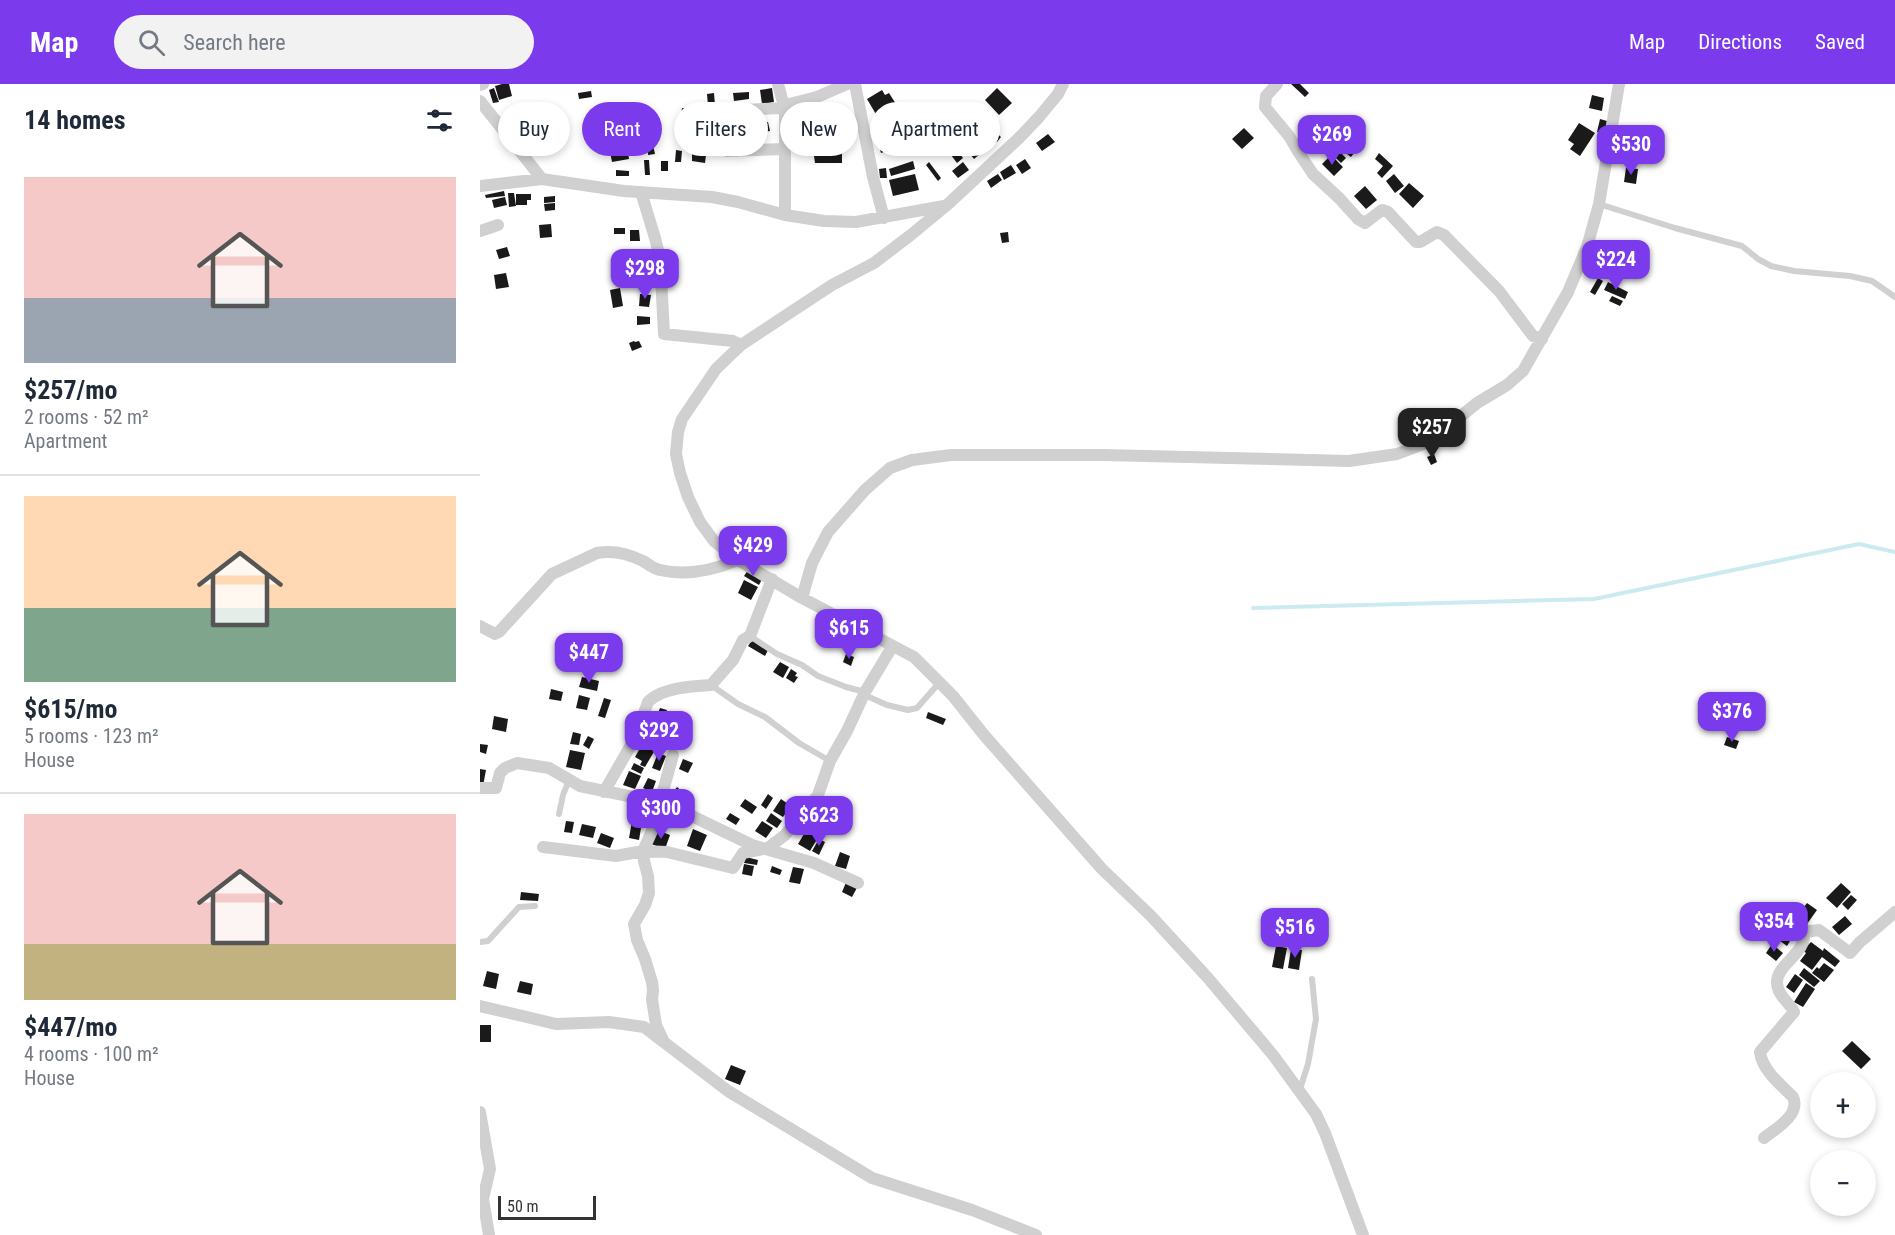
<!DOCTYPE html>
<html lang="en">
<head>
<meta charset="utf-8">
<style>
  :root { --surface:#fff; --page:#f2f2f3; --text:#1f2937; --muted:#747a83; --line:#e0e1e3; --accent:#7c3aed }
  body { margin:0; font-family:"Roboto Condensed",sans-serif; background:var(--page); color:var(--text); height:100vh; display:flex; flex-direction:column; font-size:22px; white-space:nowrap }
  * { box-sizing:border-box; margin:0 }
  p { font-size:20px; color:var(--muted) }
  .icon { flex:none; width:33px; height:33px; fill:none; stroke:currentColor; stroke-width:2; stroke-linecap:round; stroke-linejoin:round }
  .map { position:relative; flex:1; overflow:hidden }
  .sheet { display:flex; flex-direction:column; background:var(--surface); width:480px }
  .sheet>* { flex:none }
  .hud { position:absolute; left:18px; top:18px; width:570px; height:54px; display:flex; gap:12px }
  .fabs { position:absolute; left:1330px; top:988px; display:grid; gap:12px }
  .fabs a { display:grid; place-items:center; width:66px; height:66px; border-radius:50%; background:var(--surface); box-shadow:0 3px 9px #0003; font-size:30px }
  .scale { position:absolute; left:18px; bottom:15px; width:98px; box-sizing:border-box; padding-left:6px; border:3px solid #333; border-top:0; font-size:16px; line-height:21px; white-space:nowrap; color:#333; -webkit-text-stroke:4px #fff; paint-order:stroke }
  .price { position:absolute; translate:-50% -51px; padding:0 14px; border-radius:12px; background:var(--accent); color:#fff; font-size:20px; line-height:39px; filter:drop-shadow(0 2px 3px #0008) }
  .price::after { content:''; position:absolute; left:50%; top:36px; width:18px; height:14px; margin-left:-9px; background:inherit; clip-path:polygon(0 0,100% 0,50% 100%) }
  .price.on { background:#222; color:#fff }
  ul { padding:0; list-style:none }
  li { display:grid; align-content:center; gap:12px; height:318px; padding:0 24px }
  li+li { border-top:2px solid var(--line) }
  li span { display:grid; place-items:center; height:186px; border-radius:0px; color:#555 }
  li>.icon { margin-inline-start:auto }
  span .icon { width:108px; height:108px; fill:#fffc; stroke-width:1 }
  li b { font-size:26px }
  h2 { display:flex; justify-content:space-between; align-items:center; height:72px; padding:0 24px; font-size:26px }
  .pill { padding:0 21px; border-radius:27px; background:var(--surface); box-shadow:0 3px 9px #0003; font-size:21px; line-height:54px }
  .pill.on { background:var(--accent); color:#fff }
  header { display:flex; align-items:center; gap:36px; box-sizing:border-box; height:84px; padding:0 30px; background:var(--accent); color:#fff }
  header strong { font-size:28px }
  nav { display:flex; gap:33px; margin-inline-start:auto; font-size:21px }
  .search { width:420px; height:54px; background:var(--page); display:flex; align-items:center; gap:15px; box-sizing:border-box; padding:0 21px; border-radius:33px; color:var(--muted); font-size:22px }
  main { display:flex; flex:1; min-height:0 }
  .map>svg:first-child { display:block }
  .lines { fill:none; stroke-linecap:round; stroke-linejoin:round }
  .stream { stroke:#ccebf0; stroke-width:4 }
  .building { fill:#1a1a1a }
  .service { stroke:#d0d0d0; stroke-width:6 }
  .minor { stroke:#d0d0d0; stroke-width:12 }
</style>
</head>
<body>
<header>
<strong>Map</strong>
<div class="search"><svg class="icon" aria-label="search" viewBox="0 0 24 24"><circle cx="10" cy="10" r="6"/><path d="M15 15l6 6"/></svg>Search here</div>
<nav><a>Map</a><a>Directions</a><a>Saved</a></nav>
</header>
<main>
<section class="sheet">
<h2>14 homes<svg class="icon" aria-label="filters" viewBox="0 0 24 24"><path d="M4 7h16M4 17h16"/><circle cx="9" cy="7" r="2"/><circle cx="15" cy="17" r="2"/></svg></h2>
<ul>
<li><span style="background:linear-gradient(#f6c9c9 65%,#9aa5b1 0)"><svg class="icon" aria-label="home" viewBox="0 0 24 24"><path d="M3 11l9-7 9 7M6 9v11h12V9"/></svg></span><div><b>$257/mo</b><p>2 rooms · 52 m²</p><p>Apartment</p></div></li>
<li><span style="background:linear-gradient(#ffd9b3 60%,#7fa58c 0)"><svg class="icon" aria-label="home" viewBox="0 0 24 24"><path d="M3 11l9-7 9 7M6 9v11h12V9"/></svg></span><div><b>$615/mo</b><p>5 rooms · 123 m²</p><p>House</p></div></li>
<li><span style="background:linear-gradient(#f6c9c9 70%,#c2b280 0)"><svg class="icon" aria-label="home" viewBox="0 0 24 24"><path d="M3 11l9-7 9 7M6 9v11h12V9"/></svg></span><div><b>$447/mo</b><p>4 rooms · 100 m²</p><p>House</p></div></li>
</ul>
</section>
<div class="map">
<svg width="1415" height="1151" viewBox="0 0 1415 1151">
  <rect width="100%" height="100%" fill="#fff"/>
  <g class="lines">
    <path class="stream" d="M773,524L1114,515L1379,460L1415,468"/>
  </g>
  <path class="building" d="M22,0H29L32,12L19,16L15,2Z
    M811,0H820L829,9L825,13Z
    M14,4L19,18L13,19L9,6Z
    M292,4L294,18L282,20L280,6Z
    M517,4L532,19L519,31L505,16Z
    M402,6L405,11L409,9L416,20L412,22L413,24L397,32L387,15Z
    M111,7L112,13L99,15L98,9Z
    M269,8V15L254,17L253,9Z
    M234,9L235,21L228,22L227,10Z
    M1112,11L1124,14L1122,27L1109,24Z
    M340,21L346,22V33H340Z
    M202,24L209,25V30H212V33L208,32V37L200,36Z
    M420,29L426,38L419,42L413,33Z
    M217,34L219,49L199,51L197,39L211,38L210,35Z
    M247,34V43H231V35Z
    M260,35L261,42L252,43V36Z
    M1120,35L1127,37L1124,50L1117,48Z
    M288,38L290,47L272,50L270,41Z
    M1099,39L1115,49L1100,72L1090,65L1094,60L1088,56Z
    M764,44L774,54L762,65L752,55Z
    M512,45L521,53L517,58L508,49Z
    M155,46L156,63L150,64L148,47Z
    M146,48L147,55L127,58L126,50Z
    M269,48L271,59L265,60L263,49Z
    M375,49L376,54L365,58L363,51Z
    M281,50L283,59L274,60L272,51Z
    M568,50L575,58L562,67L556,59Z
    M411,51L415,64L401,69L397,55Z
    M867,51L880,61L871,73L858,63Z
    M248,52H261L262,64L248,65Z
    M362,57V79H335L332,58Z
    M499,57L506,65L494,75L487,66Z
    M147,60L149,75L132,78L129,63Z
    M173,61L175,70L168,71L167,62Z
    M857,65L866,74L861,79L852,70Z
    M196,66L202,67L201,78H195Z
    M477,66L483,74L477,79L471,71Z
    M899,69L913,82L902,94L897,89L903,82L895,75Z
    M212,70L226,71L225,79L212,77Z
    M851,71L863,83L854,92L842,80Z
    M545,75L551,84L542,90L536,81Z
    M164,76H169L170,91H165Z
    M181,77H188V87H181Z
    M433,77L435,85L411,92L409,85Z
    M449,78L461,94L458,97L446,81Z
    M483,78L489,86L478,94L472,87Z
    M531,81L536,89L524,96L520,88Z
    M406,84L407,94H400L399,85Z
    M1146,84L1158,85L1156,100L1144,98Z
    M136,86L149,87V92H136Z
    M435,90L439,106L413,112L409,96Z
    M518,90L522,96L511,104L507,97Z
    M914,90L924,102L915,109L906,97Z
    M929,99L944,112L933,124L919,110Z
    M885,102L897,116L886,125L874,112Z
    M24,107L25,112L6,114L5,111Z
    M28,109H34L36,122L29,123Z
    M36,110H51V116H47V121H36Z
    M75,112V118L64,119V113Z
    M25,113L27,121L14,124L12,116Z
    M75,119V126L65,127L64,120Z
    M71,140L72,153L60,154L59,141Z
    M134,144H145V150H134Z
    M150,146H159L160,157H150Z
    M528,148L529,158L522,159L520,149Z
    M27,163L30,172L19,175L16,166Z
    M26,189L29,203L16,205L14,191Z
    M1118,194L1123,197L1115,211L1110,208Z
    M1128,198L1148,208L1145,215L1124,206Z
    M140,204L143,222L133,224L130,206Z
    M160,210L171,211L169,223L159,222Z
    M1132,212L1143,217L1140,222L1129,217Z
    M157,232L170,233V240L157,241Z
    M154,257L155,258L159,257L162,263L152,267L149,259Z
    M954,370L957,378L951,381L947,373Z
    M268,486L282,495L279,501L264,492Z
    M264,496L278,503L271,516L258,509Z
    M272,556L288,566L285,572L268,562Z
    M366,570L374,573L371,582L363,578Z
    M300,578L309,583L303,594L293,588Z
    M311,585L317,589L315,592L318,593L314,599L306,594Z
    M102,593L119,597L117,607L99,603Z
    M71,605L83,608L81,617L69,615Z
    M99,611L110,614L107,626L96,624Z
    M124,614L131,616L125,634L118,632Z
    M180,624L187,626L185,632L195,636L190,648L170,640L175,628L178,629Z
    M448,628L466,635L463,641L446,634Z
    M14,632L28,635L26,648L12,645Z
    M197,637L203,640L194,657L188,654Z
    M93,648L101,650L99,661L90,660Z
    M108,652L114,655L109,665L103,661Z
    M1247,653L1259,657L1256,665L1244,661Z
    M163,659L175,666L165,683L160,681L162,677L155,673Z
    M0,660L8,661L6,670L0,668Z
    M90,666L105,669L101,686L86,683Z
    M178,669L186,672L180,687L172,684Z
    M203,675L213,679L208,689L199,685Z
    M154,679L164,684L161,690L151,685Z
    M0,685L6,686L3,702H0Z
    M149,687L161,692L155,705L143,701Z
    M168,694L176,697L172,708L163,704Z
    M197,703L204,709L197,719L189,714Z
    M288,710L293,714L286,725L281,721Z
    M265,715L277,723L272,730L260,722Z
    M301,715L311,722L303,733L293,727Z
    M159,719L174,723L170,738L155,733Z
    M250,729L260,735L256,741L246,735Z
    M291,729L302,737L297,744L286,737Z
    M86,737L94,738L92,749L84,748Z
    M152,737L162,738L159,756L149,754Z
    M282,737L293,744L286,754L275,747Z
    M102,740L116,743L113,754L99,751Z
    M213,745L227,751L220,767L207,762Z
    M327,745L339,752L330,767L318,760Z
    M177,746L190,751L185,765L171,760Z
    M121,749L134,754L130,764L117,759Z
    M339,755L345,758L339,771L332,767Z
    M360,768L370,772L366,785L355,782Z
    M266,773L278,776L277,781L264,779Z
    M264,780L274,782L272,792L262,790Z
    M292,782L302,786L300,791L290,788Z
    M313,783L324,785L320,800L309,798Z
    M367,796L378,802L372,813L362,808Z
    M1361,799L1371,808L1357,824L1346,814Z
    M41,808L59,810L58,817L40,816Z
    M1371,811L1377,816L1368,826L1362,820Z
    M1327,819L1337,826L1327,840L1317,832Z
    M1365,832L1372,840L1359,851L1352,843Z
    M1296,848L1310,857L1307,862L1293,852Z
    M1331,858L1343,867L1344,864L1360,877L1355,883L1342,873L1332,886L1320,877L1326,869L1321,865L1326,859L1328,861Z
    M1292,860L1303,869L1296,877L1286,869Z
    M796,862L807,864L803,885L792,883Z
    M811,865L822,866L819,886L808,884Z
    M1344,879L1354,886L1344,898L1332,889L1337,883L1339,885Z
    M1324,884L1340,897L1334,903L1319,891Z
    M7,887L19,890L16,905L3,902Z
    M1315,890L1323,896L1314,909L1306,903Z
    M40,897L53,900L51,911L37,908Z
    M1326,899L1335,905L1323,923L1314,918Z
    M0,941H11V958H0Z
    M1372,957L1391,975L1381,985L1362,967Z
    M251,981L266,987L260,1001L245,995Z"/>
  <g class="lines">
    <path class="service" d="M1119,120L1195,144L1262,162L1278,175L1291,182L1314,187L1370,192L1392,197L1415,213
      M270,552L297,570L322,581L338,592L366,603L385,608L389,613L407,621L428,626L437,624L459,599
      M231,601L258,620L285,633L319,659L350,677
      M79,730L83,711L89,696
      M0,858L8,857L39,823L55,822
      M820,1005L828,980L836,935L832,895"/>
    <path class="minor" d="M298,0L302,15L305,22
      M375,0L393,93L404,134
      M583,0L578,10L559,33L538,55L467,121L432,150L394,179L352,201L261,261L236,285L202,335L198,348L196,370L200,389L208,413L220,438L234,457L258,476L322,514L434,573L473,612L504,651L622,785L671,832L728,894L793,971L836,1030L845,1049L883,1151
      M797,0L786,12L785,23L809,52L819,69L833,90L859,114L878,135L885,139L902,126L908,128L936,158H940L957,148L964,151L1019,207L1053,252L1062,255
      M0,1L3,0
      M0,17L62,95
      M240,29C253,28 296,22 304,25
      M247,67L304,65
      M0,102L62,95L144,107L232,113L258,118L305,131L344,137L376,138L464,122
      M161,108L175,154L180,174L184,250L253,257L261,261
      M305,131V22L309,20L337,13L367,0
      M0,147L18,141
      M322,514L332,479L348,448L385,406L410,384L432,376L471,371H623L869,377L917,370L941,361L959,350L997,319L1027,301L1043,287L1088,208L1107,163L1119,120L1139,0
      M0,542L15,550L19,548L72,490L117,469C133,466 149,470 163,477C168,480 174,485 180,486C206,492 234,486 258,476
      M0,704H16L20,689L25,684L37,679L69,684L100,702L187,720L272,761L334,779L378,799
      M124,708L155,654L168,618C181,604 212,602 231,601L253,576L263,556L270,552L292,495
      M63,763L136,772L163,767L187,768L253,784L263,769L288,764L305,751L338,711L350,677L367,647L385,608L412,563
      M0,922L76,940L129,938L164,943L248,1007L392,1094L492,1126L556,1151
      M183,956L176,941L172,915L173,906L172,898L165,875L157,856L154,840L165,821L169,809L168,792L164,777L163,767L172,747L193,671
      M0,1028L10,1085L3,1115L9,1151
      M1284,1054C1295,1045 1321,1031 1313,1013C1301,1001 1282,986 1280,968L1314,928C1309,918 1297,911 1297,898C1297,880 1327,869 1324,848L1339,846L1370,869L1380,858L1415,828"/>
  </g>
</svg>
<div class="fabs">
<a>+</a>
<a>−</a>
</div>
<div class="scale">50 m</div>
<b class="price" style="left:852px;top:82px">$269</b>
<b class="price" style="left:1151px;top:92px">$530</b>
<b class="price" style="left:1136px;top:207px">$224</b>
<b class="price" style="left:165px;top:216px">$298</b>
<b class="price on" style="left:952px;top:375px">$257</b>
<b class="price" style="left:273px;top:493px">$429</b>
<b class="price" style="left:369px;top:576px">$615</b>
<b class="price" style="left:109px;top:600px">$447</b>
<b class="price" style="left:1252px;top:659px">$376</b>
<b class="price" style="left:179px;top:678px">$292</b>
<b class="price" style="left:181px;top:756px">$300</b>
<b class="price" style="left:339px;top:763px">$623</b>
<b class="price" style="left:1294px;top:869px">$354</b>
<b class="price" style="left:815px;top:875px">$516</b>
<div class="hud">
<a class="pill">Buy</a>
<a class="pill on">Rent</a>
<a class="pill">Filters</a>
<a class="pill">New</a>
<a class="pill">Apartment</a>
</div>
</div>
</main>
</body>
</html>
